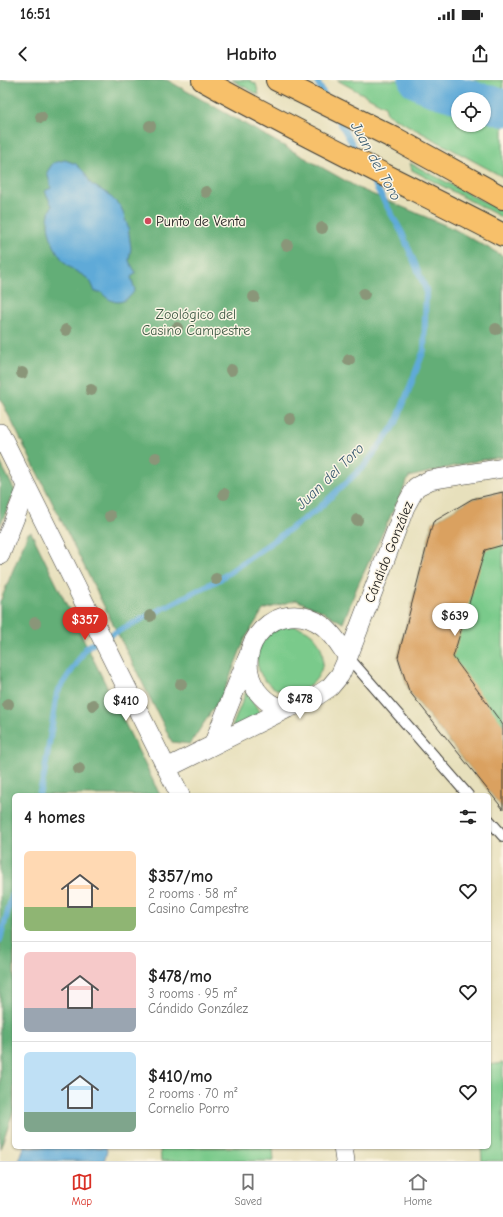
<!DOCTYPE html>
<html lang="en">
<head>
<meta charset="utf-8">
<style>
  :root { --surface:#fff; --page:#f2f2f2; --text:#222; --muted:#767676; --line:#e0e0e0; --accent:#d93025 }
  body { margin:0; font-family:"Comic Neue",sans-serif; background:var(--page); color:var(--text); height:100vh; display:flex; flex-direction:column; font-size:15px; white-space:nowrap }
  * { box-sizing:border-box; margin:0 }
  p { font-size:13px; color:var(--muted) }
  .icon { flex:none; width:22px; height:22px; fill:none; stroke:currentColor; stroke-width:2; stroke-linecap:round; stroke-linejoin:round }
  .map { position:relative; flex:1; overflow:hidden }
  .details { position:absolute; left:12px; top:713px; width:479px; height:356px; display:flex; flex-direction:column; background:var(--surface); border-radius:6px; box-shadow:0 1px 3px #0004 }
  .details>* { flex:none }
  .buttons { position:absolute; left:451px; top:12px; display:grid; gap:8px }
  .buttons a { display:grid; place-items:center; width:40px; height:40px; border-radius:50%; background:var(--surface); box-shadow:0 1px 3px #0004; font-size:20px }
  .price { position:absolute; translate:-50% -34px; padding:0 9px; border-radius:14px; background:#fff; color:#222; font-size:13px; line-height:26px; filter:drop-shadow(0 1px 2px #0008) }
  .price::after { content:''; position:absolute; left:50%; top:24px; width:12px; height:9px; margin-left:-6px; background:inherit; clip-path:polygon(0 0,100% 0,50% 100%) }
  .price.active { background:var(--accent); color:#fff }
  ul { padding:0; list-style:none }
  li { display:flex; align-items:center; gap:12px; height:100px; padding:0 12px }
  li+li { border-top:1px solid var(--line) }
  li span { display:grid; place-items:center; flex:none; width:112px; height:80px; border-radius:6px; color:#555 }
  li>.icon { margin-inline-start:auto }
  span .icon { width:48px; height:48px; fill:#fffc; stroke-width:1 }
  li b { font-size:17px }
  h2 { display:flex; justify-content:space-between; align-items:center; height:48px; padding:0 12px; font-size:17px }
  .status { display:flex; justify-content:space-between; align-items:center; height:28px; padding:0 20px; background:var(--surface); direction:ltr }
  .status svg { height:11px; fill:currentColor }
  header { display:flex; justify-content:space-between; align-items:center; height:52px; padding:0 12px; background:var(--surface); font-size:18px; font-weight:600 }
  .menu { display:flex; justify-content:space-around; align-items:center; height:56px; border-top:1px solid var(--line); background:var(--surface); font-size:11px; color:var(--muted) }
  .menu a { display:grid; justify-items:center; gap:2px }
  .menu .active { color:var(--accent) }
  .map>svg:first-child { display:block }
  .green { fill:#7aca8b; stroke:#4b7354; fill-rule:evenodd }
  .forest { fill:#63ae77; stroke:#40654a }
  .water { fill:#5faad8; stroke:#3e637a }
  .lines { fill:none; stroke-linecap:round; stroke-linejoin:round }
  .stream { stroke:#5faad8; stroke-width:6 }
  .river { stroke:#5faad8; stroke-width:37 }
  .building { fill:#daa160 }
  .lane-casing { stroke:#3a3934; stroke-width:12 }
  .street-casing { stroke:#3a3934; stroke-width:20 }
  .primary-casing { stroke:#3a3934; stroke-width:24 }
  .lane { stroke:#fff; stroke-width:10 }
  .street { stroke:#fff; stroke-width:19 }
  .primary { stroke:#f7c06b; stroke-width:22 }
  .tree { fill:#8a9679 }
  .poi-dot { fill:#d1495b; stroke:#fcf5e5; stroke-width:1.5 }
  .labels { text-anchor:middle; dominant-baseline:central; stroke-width:3; stroke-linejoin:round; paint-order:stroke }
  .poi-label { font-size:14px; fill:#1c1c1c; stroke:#fcf5e5; text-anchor:start }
  .park-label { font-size:14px; fill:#3d5943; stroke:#fcf5e5 }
  .street-label { font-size:14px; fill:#1c1c1c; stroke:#fcf5e5 }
  .water-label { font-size:15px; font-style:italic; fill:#3a5c71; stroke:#fcf5e5 }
</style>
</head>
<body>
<div class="status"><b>16:51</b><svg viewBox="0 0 49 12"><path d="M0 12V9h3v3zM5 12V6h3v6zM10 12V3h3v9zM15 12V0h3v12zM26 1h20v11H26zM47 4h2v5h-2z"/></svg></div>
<header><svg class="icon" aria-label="back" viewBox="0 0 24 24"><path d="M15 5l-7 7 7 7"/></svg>Habito<svg class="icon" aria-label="share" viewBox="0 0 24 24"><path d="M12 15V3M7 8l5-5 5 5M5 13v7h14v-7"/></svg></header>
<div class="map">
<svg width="503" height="1081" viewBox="0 0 503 1081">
  <rect width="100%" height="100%" fill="#fcf5e5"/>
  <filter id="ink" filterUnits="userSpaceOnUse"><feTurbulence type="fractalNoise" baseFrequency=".025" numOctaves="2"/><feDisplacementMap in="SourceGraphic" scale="8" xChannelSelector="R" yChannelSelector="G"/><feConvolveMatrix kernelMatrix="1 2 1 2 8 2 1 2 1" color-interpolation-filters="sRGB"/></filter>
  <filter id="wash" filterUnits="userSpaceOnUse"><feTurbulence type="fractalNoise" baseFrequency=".012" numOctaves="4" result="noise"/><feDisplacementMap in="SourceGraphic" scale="16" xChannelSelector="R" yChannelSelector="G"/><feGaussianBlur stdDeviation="0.9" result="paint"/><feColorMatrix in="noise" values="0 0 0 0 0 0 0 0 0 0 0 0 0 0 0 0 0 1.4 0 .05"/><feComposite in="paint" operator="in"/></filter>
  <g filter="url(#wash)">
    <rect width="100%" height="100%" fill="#e7e0bc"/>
    <path class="green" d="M232,0H249L256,4L259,15Z
      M337,0H503V97L387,34L385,26ZM458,19H484V45H458Z
      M410,83L503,132V138L412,90Z
      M503,412V729L409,611L398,577L433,442L472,419Z
      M257 579a33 33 0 1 1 66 0a33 33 0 1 1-66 0Z
      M246,612L261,634L232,647Z
      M503,983V1081H482L481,1067H489V985Z
      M160,1067H273L274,1081H161Z"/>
    <path class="forest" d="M0,0H167L360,109L454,149L503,176V377L480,380L409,397L357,507L343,543L322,531L296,520L263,530L245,559L223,614L190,664L172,662L0,318Z
      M0,382L15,411L0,446Z
      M31,452L160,715H14V1030L0,1069V522L28,453Z"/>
    <path class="water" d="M65,80L76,84L85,93L91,104L108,114L121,127L128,147L131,168L129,181L136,193L131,197L135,210C125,225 113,226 101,212H95C94,209 92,204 90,201C84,194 72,191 65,183C53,169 42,143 52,126L45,111L51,108L47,92L53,83Z
      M24,1067H106L107,1071L104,1081H19Z"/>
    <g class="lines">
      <path class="stream" d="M316,0L325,16
        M337,37L358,74
        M39,715L44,696L57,613L87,567L220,499L318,429L366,384L396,343L424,270L426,210L402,153L369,94
        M0,860L14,808"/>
      <path class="river" d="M417,0L433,8L472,19
        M484,22L503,28"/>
    </g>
    <g id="blocks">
      <path class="building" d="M503,412V465L485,470L453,577L503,645V729L409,611L398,577L433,442L472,419Z"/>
    </g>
  </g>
  <g filter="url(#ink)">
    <use href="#blocks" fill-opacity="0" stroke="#3a3934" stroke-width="1"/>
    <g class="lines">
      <g class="lane-casing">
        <path id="lane" d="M348,577L468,715
          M489,740L503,756"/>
      </g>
      <g class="street-casing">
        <path id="street" d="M0,353L180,715
          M0,475L27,407
          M288,628C283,627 278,627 273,625C267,622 261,616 257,611C227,567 279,513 323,546C333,553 341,567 348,577
          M213,665L248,577
          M167,688L288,628L312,619L330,607L340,595L348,577L405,427L416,407L430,400L503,388
          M343,1067L345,1081"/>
      </g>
      <g class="primary-casing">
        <path id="primary" d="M203,0C301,55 403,103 503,155
          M277,0L396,59L503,118"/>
      </g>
      <use href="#lane" class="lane"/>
      <use href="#street" class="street"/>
      <use href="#primary" class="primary"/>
    </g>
    <g class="tree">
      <circle cx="41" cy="37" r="6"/>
      <circle cx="150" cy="46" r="6"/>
      <circle cx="206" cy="112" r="6"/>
      <circle cx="322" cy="148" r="6"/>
      <circle cx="287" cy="165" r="6"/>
      <circle cx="364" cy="214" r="6"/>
      <circle cx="254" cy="217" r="6"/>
      <circle cx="177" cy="248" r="6"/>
      <circle cx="496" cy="249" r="6"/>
      <circle cx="66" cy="250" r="6"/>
      <circle cx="349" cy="280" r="6"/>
      <circle cx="231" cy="290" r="6"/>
      <circle cx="22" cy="293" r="6"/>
      <circle cx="91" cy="310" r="6"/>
      <circle cx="290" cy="339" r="6"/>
      <circle cx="156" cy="378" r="6"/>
      <circle cx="224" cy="414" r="6"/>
      <circle cx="110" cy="436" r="6"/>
      <circle cx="357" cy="440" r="6"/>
      <circle cx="216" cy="499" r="6"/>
      <circle cx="150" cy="536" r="6"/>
      <circle cx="35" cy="543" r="6"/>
      <circle cx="181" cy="604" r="6"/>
      <circle cx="8" cy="624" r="6"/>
      <circle cx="93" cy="625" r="6"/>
      <circle cx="79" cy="689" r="6"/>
    </g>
  </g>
  <circle class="poi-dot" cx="148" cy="141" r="4"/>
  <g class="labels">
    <g class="poi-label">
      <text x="156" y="141">Punto de Venta</text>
    </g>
    <g class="park-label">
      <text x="196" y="234">Zoológico del<tspan x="196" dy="16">Casino Campestre</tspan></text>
    </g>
    <g class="street-label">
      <text transform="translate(389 472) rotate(-68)">Cándido González</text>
    </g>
    <g class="water-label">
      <text transform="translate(376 81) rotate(61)">Juan del Toro</text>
      <text transform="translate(330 396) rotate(-44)">Juan del Toro</text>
    </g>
  </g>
</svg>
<div class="buttons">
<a><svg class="icon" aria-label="locate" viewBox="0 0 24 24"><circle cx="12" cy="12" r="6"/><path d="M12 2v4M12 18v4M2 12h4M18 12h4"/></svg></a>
</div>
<b class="price" style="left:455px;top:557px">$639</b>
<b class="price active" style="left:85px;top:561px">$357</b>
<b class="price" style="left:300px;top:640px">$478</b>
<b class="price" style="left:126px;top:642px">$410</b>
<section class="details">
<h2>4 homes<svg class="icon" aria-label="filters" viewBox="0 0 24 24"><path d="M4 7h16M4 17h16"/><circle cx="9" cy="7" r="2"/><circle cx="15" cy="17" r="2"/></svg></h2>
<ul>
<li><span style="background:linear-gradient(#ffd9b3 70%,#8fb573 0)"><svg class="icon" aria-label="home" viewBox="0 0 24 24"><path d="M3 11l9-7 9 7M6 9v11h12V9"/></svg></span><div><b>$357/mo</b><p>2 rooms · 58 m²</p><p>Casino Campestre</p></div><svg class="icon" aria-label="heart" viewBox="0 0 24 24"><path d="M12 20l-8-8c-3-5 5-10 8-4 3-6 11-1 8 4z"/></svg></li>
<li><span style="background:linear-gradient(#f6c9c9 70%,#9aa5b1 0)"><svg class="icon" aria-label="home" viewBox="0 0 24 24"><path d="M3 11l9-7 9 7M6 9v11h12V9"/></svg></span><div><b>$478/mo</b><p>3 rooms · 95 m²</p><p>Cándido González</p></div><svg class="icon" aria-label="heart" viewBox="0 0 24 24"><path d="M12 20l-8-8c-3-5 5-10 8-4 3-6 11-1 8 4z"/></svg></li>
<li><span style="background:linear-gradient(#bfe0f5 75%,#7fa58c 0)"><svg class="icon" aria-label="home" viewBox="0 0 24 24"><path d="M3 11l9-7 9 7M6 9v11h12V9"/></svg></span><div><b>$410/mo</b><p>2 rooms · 70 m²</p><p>Cornelio Porro</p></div><svg class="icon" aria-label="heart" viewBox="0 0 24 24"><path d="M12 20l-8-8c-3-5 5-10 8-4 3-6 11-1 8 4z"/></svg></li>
</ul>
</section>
</div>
<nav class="menu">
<a class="active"><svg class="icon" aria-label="map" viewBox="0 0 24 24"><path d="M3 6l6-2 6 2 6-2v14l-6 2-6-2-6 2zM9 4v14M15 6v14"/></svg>Map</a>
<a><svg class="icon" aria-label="saved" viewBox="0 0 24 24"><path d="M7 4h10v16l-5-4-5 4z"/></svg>Saved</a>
<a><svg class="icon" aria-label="home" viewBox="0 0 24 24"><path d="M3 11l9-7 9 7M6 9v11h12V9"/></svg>Home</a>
</nav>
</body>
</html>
